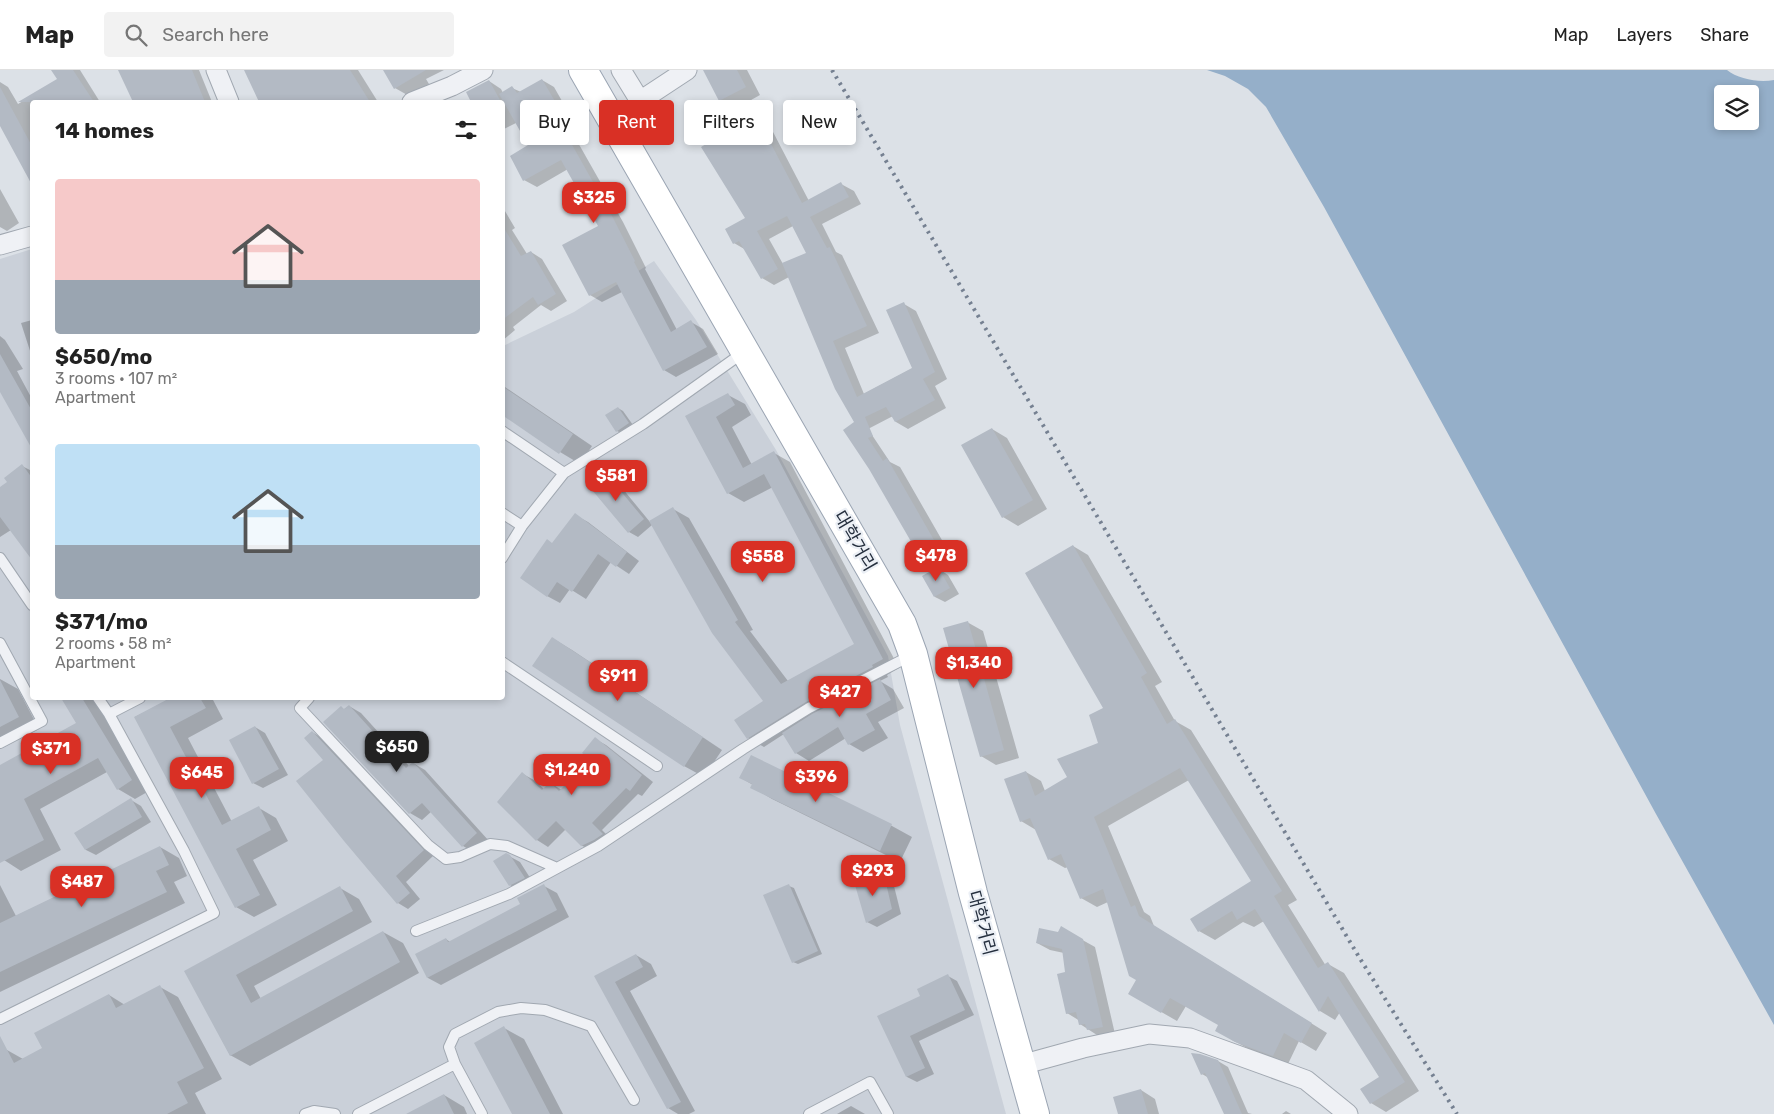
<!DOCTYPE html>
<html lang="en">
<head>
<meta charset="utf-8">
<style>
  :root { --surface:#fff; --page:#f2f2f2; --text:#222; --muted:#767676; --line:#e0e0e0; --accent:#d93025 }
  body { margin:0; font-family:Rubik,"Noto Sans KR",sans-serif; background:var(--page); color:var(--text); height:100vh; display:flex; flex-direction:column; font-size:19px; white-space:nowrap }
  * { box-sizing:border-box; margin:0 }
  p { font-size:16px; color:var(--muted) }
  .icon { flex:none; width:28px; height:28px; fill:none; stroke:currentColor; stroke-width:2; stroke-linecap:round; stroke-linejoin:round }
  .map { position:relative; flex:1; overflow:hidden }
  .side { position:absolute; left:30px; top:30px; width:475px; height:600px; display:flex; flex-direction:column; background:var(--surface); border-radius:5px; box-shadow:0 2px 8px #0003 }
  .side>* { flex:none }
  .banner { position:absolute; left:520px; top:30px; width:475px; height:45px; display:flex; gap:10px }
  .fabs { position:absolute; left:1714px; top:15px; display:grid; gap:10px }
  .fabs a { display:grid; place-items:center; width:45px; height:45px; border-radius:5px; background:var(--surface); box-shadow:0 2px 8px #0003; font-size:25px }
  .price { position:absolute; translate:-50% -42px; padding:0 11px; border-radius:10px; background:var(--accent); color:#fff; font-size:16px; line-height:32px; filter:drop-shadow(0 1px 2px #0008) }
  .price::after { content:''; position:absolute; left:50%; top:30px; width:15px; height:11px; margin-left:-8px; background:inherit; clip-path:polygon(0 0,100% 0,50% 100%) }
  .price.selected { background:#222; color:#fff }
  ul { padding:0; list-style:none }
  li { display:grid; align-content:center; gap:10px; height:265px; padding:0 25px }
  li span { display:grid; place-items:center; height:155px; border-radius:5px; color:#555 }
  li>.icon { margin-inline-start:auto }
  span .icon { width:90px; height:90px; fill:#fffc; stroke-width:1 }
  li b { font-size:21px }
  h2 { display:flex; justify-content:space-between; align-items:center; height:60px; padding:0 25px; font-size:21px }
  .pill { padding:0 18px; border-radius:5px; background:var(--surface); box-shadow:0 2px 8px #0003; font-size:18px; line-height:45px }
  .pill.selected { background:var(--accent); color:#fff }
  header { display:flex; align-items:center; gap:30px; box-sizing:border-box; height:70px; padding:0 25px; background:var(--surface); border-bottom:1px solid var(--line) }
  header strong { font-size:24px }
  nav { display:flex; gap:28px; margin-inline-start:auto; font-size:18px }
  .search { width:350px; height:45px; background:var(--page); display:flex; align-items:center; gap:12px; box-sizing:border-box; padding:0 18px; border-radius:5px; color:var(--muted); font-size:19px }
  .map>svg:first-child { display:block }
  .built { fill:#cad0d9 }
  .water { fill:#95afc9; fill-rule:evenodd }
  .shadow { fill:#0003; fill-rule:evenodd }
  .building { fill:#b3bac4 }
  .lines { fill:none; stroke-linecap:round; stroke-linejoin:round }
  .lane-casing { stroke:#a1a8b1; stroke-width:12 }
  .street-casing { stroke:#a1a8b1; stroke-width:21 }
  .primary-casing { stroke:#9ba5b3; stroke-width:30 }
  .lane { stroke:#eff1f5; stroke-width:10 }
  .street { stroke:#eff1f5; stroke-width:19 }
  .primary { stroke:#fff; stroke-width:28 }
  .rail { stroke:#758091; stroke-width:4; stroke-dasharray:2.5 5; stroke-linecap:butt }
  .labels { text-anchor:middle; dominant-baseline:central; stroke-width:4.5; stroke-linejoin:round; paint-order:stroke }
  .street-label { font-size:18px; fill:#252f3e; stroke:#ebeff5 }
</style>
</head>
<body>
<header>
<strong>Map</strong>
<div class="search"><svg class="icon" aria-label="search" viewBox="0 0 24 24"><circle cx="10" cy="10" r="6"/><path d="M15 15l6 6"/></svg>Search here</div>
<nav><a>Map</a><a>Layers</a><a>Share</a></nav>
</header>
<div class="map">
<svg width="1774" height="1044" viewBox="0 0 1774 1044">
  <rect width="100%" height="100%" fill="#dce1e7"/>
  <path class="built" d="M32,179V628H502L503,276L574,242L654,191L696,250L776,380L888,586L900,655L1006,1044H0V189Z"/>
  <path class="water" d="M1207,0H1727C1738,9 1759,13 1774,10V955L1656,744L1324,137L1266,37L1248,19L1225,6ZM1722,24H1750V51H1722Z"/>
  <path class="shadow" d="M53,0H80L100,32H32V111L0,53V12L8,17L18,34L59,10Z
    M119,0H199L212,32H135Z
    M245,0H358L378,32H261Z
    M385,0H444L426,9L429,14L409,26L395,18Z
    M704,0H747L760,25L735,39L720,30Z
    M542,10L554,17L574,52L568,55L623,152L646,198L645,199L677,260L691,252L703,259L718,284L676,307L664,300L622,222L602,232L590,225L600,157L568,99L537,117L524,110L530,76L516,53L502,60V32H473L468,23L489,11L501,19L503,23L512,18L521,22Z
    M759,53L772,60L809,131L841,114L854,121L861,134L822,154L836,182L842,185L879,263L845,278L864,324L913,298L904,234L916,241L947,309L935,316L946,338L908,359L896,352L893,346L868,359L890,392L900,397L954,491L939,499L948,505L959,524L945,532L935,527L936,500L925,493L855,353L789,207L774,215L762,208L746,180L734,173L747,149L718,68L724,72ZM793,156L808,184L783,194L769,169Z
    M0,119L19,153L7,161L0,157Z
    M502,136L515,158L512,160L527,184L531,182L542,189L567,231L551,241L541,235L513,257L515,260L502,271Z
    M32,250V287L21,253Z
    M0,266L5,270L23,299L17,301L32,329V376L0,320Z
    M502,315L592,376L580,394L560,382L502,343Z
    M728,325L745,334L751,345L732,357L752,395L774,383L790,392L899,598L887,605L888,607L880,611L893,619L904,638L878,652L888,668L863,682L849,674L846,668L809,691L796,683L784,664L764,677L748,668L765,632L652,455L638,467L629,462L603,402L613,407L650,452L673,439L689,448L753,560L750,561L788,611L856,575L773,417L744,432L728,423L687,347Z
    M618,338L623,341L633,355L621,363L617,361Z
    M992,359L1007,368L1047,439L1018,456L1003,447Z
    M22,396L32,401V489L11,460L0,467V418L9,413Z
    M575,445L588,452L639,491L629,504L611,492L586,529L570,519L560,533L547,526L553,474Z
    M1073,476L1088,485L1162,612L1155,616L1175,651L1191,660L1297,830L1288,835L1326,896L1328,894L1344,903L1419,1021L1386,1042L1371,1033L1381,1008L1340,942L1335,950L1320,941L1264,851L1254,857L1243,852L1215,870L1199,861L1253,812L1189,710L1108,756L1144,842L1150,846L1154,856L1327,963L1316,981L1299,971L1288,994L1251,980L1232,970L1220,955L1186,936L1177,951L1130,924L1138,909L1108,832L1097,837L1081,828L1068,797L1065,798L1049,789L1036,760L1021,751L1026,702L1041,711L1045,721L1068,708L1100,674L1105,638Z
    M967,552L983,561L1019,688L996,695L981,686Z
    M552,568L572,580L722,680L704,707L684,696Z
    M0,609L18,619L39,659L0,679Z
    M62,628H93L149,721L135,729L118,719L107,702L40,739L61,780L21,801L4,790L0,784V697L78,654Z
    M172,628H212L223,649L188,668L232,752L259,738L276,748L288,771L253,790L277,835L254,847L236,837L135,647Z
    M349,636L361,643L409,696L413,693L425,700L489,771L475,783L463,776L432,741L422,750L410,743L324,652Z
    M255,657L265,663L288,705L263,718L253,713Z
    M312,662L322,668L433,786L406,812L420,829L408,839L398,833Z
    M595,669L606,675L653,712L642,726L638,724L602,760L613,771L593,782L581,775L566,759L548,777L537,770L498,732L523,704L534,710L544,719L550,713L562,720L593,689Z
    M751,687L892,756L912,767L900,792L772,729L752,717L753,715L741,708Z
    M131,730L141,736L151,752L96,785L86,780L76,763Z
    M160,777L179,788L187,806L174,812L185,833L0,922V815L16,846Z
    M509,786L520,792L534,814L520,821L510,815Z
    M884,810L894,816L901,844L877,857L867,852Z
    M544,816L557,823L569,847L441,915L428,908L417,885L446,869L450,872L522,834Z
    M789,816L794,818L822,884L798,894L793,892Z
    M340,818L359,829L372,852L254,916L261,929L383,862L403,873L419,903L250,996L230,985L186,902Z
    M1061,858L1095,877L1115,964L1100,967L1080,954V951L1067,943V903L1064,883L1050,880L1037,873L1058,863Z
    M636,885L651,894L657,906L630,921L695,1041L689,1044H678L668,1038L596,906Z
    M948,906L957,911L974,945L919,971L934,1004L917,1012L907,1007L879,947L922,926Z
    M160,917L178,927L222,1009L195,1023L206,1044H0V984L7,980L23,989L44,978L109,925L125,935Z
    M504,958L524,969L563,1044H513Z
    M1218,991L1228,997L1248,1043L1252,1044H1225L1209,1008L1202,1004Z
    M1141,1020L1155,1029L1159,1044H1120Z
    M444,1025L464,1037L467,1044H408Z
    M851,1036L865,1044H837Z
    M1286,1041L1291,1044H1282Z"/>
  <path class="building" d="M51,0H73L94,32H18L57,9Z
    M118,0H192L205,32H133Z
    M244,0H350L370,32H259Z
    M383,0H426L394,19Z
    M703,0H737L746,17L719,31Z
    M542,9L563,45L557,48L611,144L635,191L634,192L671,262L691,250L707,277L663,301L616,212L589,226L562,175L598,156L561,90L523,111L510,86L528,75L499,24L512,16L517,23Z
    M489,10L501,32H471L466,22Z
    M0,17L32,76V115L0,56Z
    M759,51L802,133L841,112L849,127L810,147L827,178L830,177L867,256L833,271L857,327L912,298L886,240L904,232L935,302L923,309L935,330L895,352L886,337L865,347L873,366L868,368L883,391L887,388L942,484L924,494L869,399L843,360L854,352L835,319L782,193L806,183L787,146L757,161L778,199L761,209L739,171L733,174L725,159L745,148L701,77L718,67L721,72Z
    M502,155L521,186L531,181L556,224L538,235L533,227L502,250Z
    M0,284L32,341V379L0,322Z
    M502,316L573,364L559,384L502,345Z
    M728,323L735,335L716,347L743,398L774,381L883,589L872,595L873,597L806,632L747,669L734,650L763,631L712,563L649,451L673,437L738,550L735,552L781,614L854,574L764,404L727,424L685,346Z
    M618,337L629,353L616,362L605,345Z
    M992,358L1033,430L1002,448L961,375Z
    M22,394L32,408V490L0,447V417L7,412L4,408Z
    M603,400L644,449L628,463L587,414Z
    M575,443L627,482L616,497L598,484L572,522L557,512L547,527L520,508L547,469L552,473Z
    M1073,475L1147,603L1141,607L1167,654L1175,649L1282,821L1274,826L1318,898L1328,892L1405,1012L1370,1034L1360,1019L1379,1007L1328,926L1319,942L1255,839L1237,850L1232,841L1198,862L1190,849L1251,811L1180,698L1094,747L1131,837L1135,835L1139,846L1312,953L1301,973L1284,963L1273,986L1235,972L1215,961L1218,955L1170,928L1161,943L1128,924L1136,910L1129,906L1103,819L1080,829L1061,784L1048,790L1030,748L1020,752L1004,709L1026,701L1035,726L1067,707L1057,689L1098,673L1089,645L1103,638L1025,503Z
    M938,497L950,518L934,527L922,506Z
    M968,551L1004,680L980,687L943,558Z
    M552,567L703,667L684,697L532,596Z
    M880,609L891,630L866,644L875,660L848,675L838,657L795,684L782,663L812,644Z
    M0,610L19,647L0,657Z
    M61,628H82L132,710L117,720L98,688L24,729L44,770L0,793V695L76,653Z
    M170,628H200L206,638L170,657L222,755L259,736L271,760L236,779L260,825L235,838L134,647Z
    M349,635L406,698L413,692L477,763L462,777L422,733L409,744L323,652L341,636L344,639Z
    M255,656L279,699L252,714L229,670Z
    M312,661L424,780L396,806L410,823L397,834L344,771L296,711L323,690L304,668Z
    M595,667L642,705L630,721L626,718L592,753L603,764L594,770L581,776L556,751L536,771L497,732L522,702L542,720L550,712L559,721L591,689L582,683Z
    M751,685L892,754L880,781L750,718L752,714L739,708Z
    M131,728L142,747L85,780L74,763Z
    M160,776L169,795L156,801L167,822L0,902V853Z
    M506,783L510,785L525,808L509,816L493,791Z
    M853,808L885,809L892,839L866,853Z
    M544,814L557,840L427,908L415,884L446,868L448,872L520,834L517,828Z
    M789,814L818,881L792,893L763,825Z
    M340,816L353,841L236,905L251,933L383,861L400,892L230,986L184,901Z
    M1061,856L1083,869L1103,957L1087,960L1085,954L1079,955L1076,942L1066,944L1057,904L1065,902L1062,879L1036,873L1039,858L1058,862Z
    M636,884L643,897L615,912L681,1032L667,1039L594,906Z
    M948,904L965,940L910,966L925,998L906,1007L877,946L920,926L917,919Z
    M160,915L204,998L177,1012L188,1033L167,1044H0V966L14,993L42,978L34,963L109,924L116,938Z
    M504,956L550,1044H512L474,973Z
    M1191,983L1200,984L1218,990L1242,1044H1224L1205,1003L1201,1005Z
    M1141,1019L1148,1044H1118L1113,1027Z
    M444,1024L454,1044H406Z"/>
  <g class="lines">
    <g class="lane-casing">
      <path id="lane" d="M502,361L564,403
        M502,443L522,456
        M0,488L32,535
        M502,488L522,456L564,403L643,354L744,282
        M0,573L42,651L0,673
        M502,592L657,696
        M309,628L300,638L428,775L446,789L460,787L490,774L507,776L557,798
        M109,644L140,628
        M416,861L509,824L598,776L743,679L809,638L912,585
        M0,949L214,843L184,781L109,644L98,628
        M455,994L449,977L455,964L498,942L521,938L545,940L591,956L634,1030
        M305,1044L314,1041L335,1044
        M358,1044L455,994L482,1044
        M809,1044L870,1012L888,1044"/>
    </g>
    <g class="street-casing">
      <path id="street" d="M216,0L229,32
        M621,0L640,31L687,0
        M412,32L452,16L483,0
        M0,175L32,166
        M1021,995L1083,978L1149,964L1190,968L1306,1010L1348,1044"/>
    </g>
    <g class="primary-casing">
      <path id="primary" d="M583,0L902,554L913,584L973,823L1035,1044"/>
    </g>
    <use href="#lane" class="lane"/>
    <use href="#street" class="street"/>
    <use href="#primary" class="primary"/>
    <path class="rail" d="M832,0L1359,887L1457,1044"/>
  </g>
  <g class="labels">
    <g class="street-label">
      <text transform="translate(855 471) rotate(60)">대학거리</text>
      <text transform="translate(982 853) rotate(75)">대학거리</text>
    </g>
  </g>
</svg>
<div class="fabs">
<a><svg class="icon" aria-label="layers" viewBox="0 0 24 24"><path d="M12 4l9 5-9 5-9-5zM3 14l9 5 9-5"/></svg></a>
</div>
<b class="price" style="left:594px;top:154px">$325</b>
<b class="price" style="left:616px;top:432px">$581</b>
<b class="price" style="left:936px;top:512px">$478</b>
<b class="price" style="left:763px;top:513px">$558</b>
<b class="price" style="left:974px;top:619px">$1,340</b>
<b class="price" style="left:618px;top:632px">$911</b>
<b class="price" style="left:840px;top:648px">$427</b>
<b class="price selected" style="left:397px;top:703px">$650</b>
<b class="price" style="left:51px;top:705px">$371</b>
<b class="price" style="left:572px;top:726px">$1,240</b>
<b class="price" style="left:202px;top:729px">$645</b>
<b class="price" style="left:816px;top:733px">$396</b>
<b class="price" style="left:873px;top:827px">$293</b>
<b class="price" style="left:82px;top:838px">$487</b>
<div class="banner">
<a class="pill">Buy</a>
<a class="pill selected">Rent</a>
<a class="pill">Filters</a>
<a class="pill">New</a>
</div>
<section class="side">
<h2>14 homes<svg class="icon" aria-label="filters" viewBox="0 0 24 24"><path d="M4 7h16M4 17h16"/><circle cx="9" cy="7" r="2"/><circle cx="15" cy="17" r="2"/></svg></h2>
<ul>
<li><span style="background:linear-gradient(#f6c9c9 65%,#9aa5b1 0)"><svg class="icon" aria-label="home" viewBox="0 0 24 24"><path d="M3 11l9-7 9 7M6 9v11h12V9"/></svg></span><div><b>$650/mo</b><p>3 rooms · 107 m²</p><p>Apartment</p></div></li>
<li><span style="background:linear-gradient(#bfe0f5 65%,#9aa5b1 0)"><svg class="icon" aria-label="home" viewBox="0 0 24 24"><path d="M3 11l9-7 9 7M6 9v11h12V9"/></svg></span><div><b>$371/mo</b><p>2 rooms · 58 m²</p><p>Apartment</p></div></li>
</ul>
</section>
</div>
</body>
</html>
